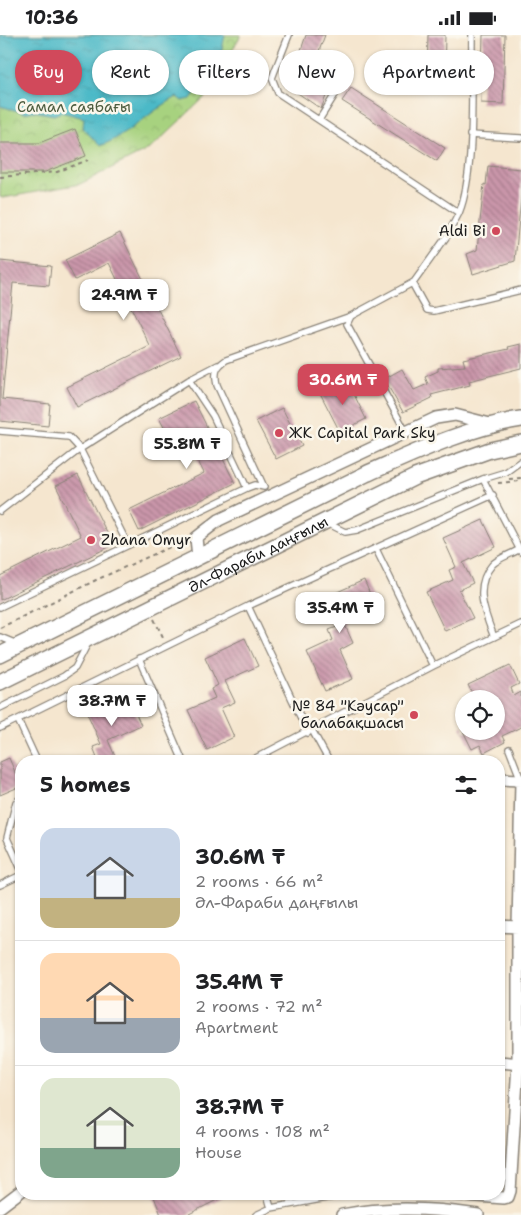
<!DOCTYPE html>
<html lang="en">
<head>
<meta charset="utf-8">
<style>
  :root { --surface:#fff; --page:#f6f6f6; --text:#202124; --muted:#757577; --line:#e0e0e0; --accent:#d1495b }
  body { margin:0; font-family:"Shantell Sans",sans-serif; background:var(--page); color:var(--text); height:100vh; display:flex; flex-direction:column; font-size:19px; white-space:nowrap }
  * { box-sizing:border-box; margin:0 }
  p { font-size:16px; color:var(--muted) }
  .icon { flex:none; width:28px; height:28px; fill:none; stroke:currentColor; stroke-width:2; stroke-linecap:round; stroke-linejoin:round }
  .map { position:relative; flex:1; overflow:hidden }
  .panel { position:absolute; left:15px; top:720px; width:490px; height:445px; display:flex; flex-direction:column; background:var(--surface); border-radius:20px; box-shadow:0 1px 4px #0004 }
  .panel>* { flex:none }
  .banner { position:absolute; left:15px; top:15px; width:491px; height:45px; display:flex; gap:10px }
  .fabs { position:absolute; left:455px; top:655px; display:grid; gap:10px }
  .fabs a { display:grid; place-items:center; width:50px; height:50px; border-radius:50%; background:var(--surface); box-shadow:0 1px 4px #0004; font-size:25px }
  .price { position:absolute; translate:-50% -42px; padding:0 11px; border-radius:10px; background:#fff; color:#222; font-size:16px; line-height:32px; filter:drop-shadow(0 1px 2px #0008) }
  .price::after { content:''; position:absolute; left:50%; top:30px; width:15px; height:11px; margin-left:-8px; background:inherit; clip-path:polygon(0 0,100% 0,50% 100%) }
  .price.on { background:var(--accent); color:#fff }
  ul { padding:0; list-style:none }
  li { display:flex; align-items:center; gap:15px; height:125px; padding:0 25px }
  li+li { border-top:1px solid var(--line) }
  li span { display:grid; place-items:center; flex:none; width:140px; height:100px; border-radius:15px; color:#555 }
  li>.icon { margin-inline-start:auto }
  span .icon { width:60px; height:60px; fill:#fffc; stroke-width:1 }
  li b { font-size:21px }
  h2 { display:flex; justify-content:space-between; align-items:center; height:60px; padding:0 25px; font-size:21px }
  .tag { padding:0 18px; border-radius:22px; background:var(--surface); box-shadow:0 1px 4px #0004; font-size:18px; line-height:45px }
  .tag.on { background:var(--accent); color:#fff }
  .status { display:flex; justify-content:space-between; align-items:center; height:35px; padding:0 25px; background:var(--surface); direction:ltr }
  .status svg { height:14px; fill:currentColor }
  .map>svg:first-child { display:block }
  .park { fill:url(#park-crowns); stroke:#62774e }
  .water { fill:url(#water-ripples); stroke:#346a72 }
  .building { fill:url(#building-back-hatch) }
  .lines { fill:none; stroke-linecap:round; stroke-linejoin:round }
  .lane-casing { stroke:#888176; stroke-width:8 }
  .street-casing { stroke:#888176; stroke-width:14 }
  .secondary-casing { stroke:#888176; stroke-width:18 }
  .path { stroke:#888176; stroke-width:2; stroke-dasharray:4 4; stroke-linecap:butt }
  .lane { stroke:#fff; stroke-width:5.5 }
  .street { stroke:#fff; stroke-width:11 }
  .secondary { stroke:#fff; stroke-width:15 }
  .poi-dot { fill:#d1495b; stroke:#fbf7ec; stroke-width:2 }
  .labels { text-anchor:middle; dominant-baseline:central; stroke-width:5; stroke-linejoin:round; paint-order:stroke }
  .park-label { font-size:15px; fill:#4d5c3f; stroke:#fbf7ec }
  .poi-label { font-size:15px; fill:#1c1c1c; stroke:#fbf7ec; text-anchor:end }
  .street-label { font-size:15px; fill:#1c1c1c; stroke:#fbf7ec }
</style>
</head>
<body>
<div class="status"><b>10:36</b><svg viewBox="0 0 49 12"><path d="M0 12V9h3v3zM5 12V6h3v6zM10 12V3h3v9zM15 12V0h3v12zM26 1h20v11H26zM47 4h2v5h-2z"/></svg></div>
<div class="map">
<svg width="521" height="1180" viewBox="0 0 521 1180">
  <defs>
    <pattern id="park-crowns" width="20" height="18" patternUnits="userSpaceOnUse" patternTransform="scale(1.25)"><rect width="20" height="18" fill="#a7d27f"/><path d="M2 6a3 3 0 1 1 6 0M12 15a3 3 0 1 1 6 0" fill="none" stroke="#8fb46d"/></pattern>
    <pattern id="water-ripples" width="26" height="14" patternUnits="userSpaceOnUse" patternTransform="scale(1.25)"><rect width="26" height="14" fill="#4cb9c7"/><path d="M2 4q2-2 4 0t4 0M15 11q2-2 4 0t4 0" fill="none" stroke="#429eaa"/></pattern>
    <pattern id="building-back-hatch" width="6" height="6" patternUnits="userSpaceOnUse" patternTransform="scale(1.25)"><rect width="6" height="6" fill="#ca96aa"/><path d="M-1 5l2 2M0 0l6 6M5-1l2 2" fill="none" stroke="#a37a8a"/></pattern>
  </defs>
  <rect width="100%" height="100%" fill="#fbf7ec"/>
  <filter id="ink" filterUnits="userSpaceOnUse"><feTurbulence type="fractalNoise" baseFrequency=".02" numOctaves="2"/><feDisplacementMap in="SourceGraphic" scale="10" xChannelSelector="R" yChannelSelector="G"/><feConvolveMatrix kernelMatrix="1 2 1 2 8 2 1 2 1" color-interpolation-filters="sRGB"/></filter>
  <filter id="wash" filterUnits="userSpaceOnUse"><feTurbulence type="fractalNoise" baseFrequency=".0096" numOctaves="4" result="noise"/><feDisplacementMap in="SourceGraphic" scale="20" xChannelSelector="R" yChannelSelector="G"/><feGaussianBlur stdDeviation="1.12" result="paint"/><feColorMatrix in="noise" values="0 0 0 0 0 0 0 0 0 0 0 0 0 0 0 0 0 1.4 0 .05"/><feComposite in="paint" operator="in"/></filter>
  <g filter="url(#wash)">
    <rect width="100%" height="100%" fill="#f5e6cf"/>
    <path class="park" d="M0,0H241L208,59L151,113L80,149L3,163L0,162Z"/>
    <path class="water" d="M0,0H225L221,19L191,64L182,66L177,62C149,76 128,101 100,111L83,93L84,83L61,77L54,80L33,76L25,78L0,71Z"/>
    <g id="blocks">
      <path class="building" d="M306,0H325L309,43L328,56L321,74L289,52Z
        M428,0H445L444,46L427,45Z
        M483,0H505L503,69L481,68Z
        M351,53L445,113L437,126L342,66Z
        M75,94L86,121L45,137H0V108H39Z
        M488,131L521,134V162L515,226L473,239L467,219L477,215L484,149L486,150Z
        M120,198L181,321L77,372L67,352L150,311L109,228L75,245L65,225Z
        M0,226L51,231L49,251L13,248L2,364L50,369L48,391L0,386Z
        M521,309V333L469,346L470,350L431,360L432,363L403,377L384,344L402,334L414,355L428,349L425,342L438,336V333L465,331L463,324L509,314L508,312Z
        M347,345L366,384L340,397L320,358Z
        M194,366L235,448L139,496L129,475L204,438L182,394L168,400L159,383Z
        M282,373L302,411L276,424L256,386Z
        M78,440L113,510L0,565V541L81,501L56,451Z
        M483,485L496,512L463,528L473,548L459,555L473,583L445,596L426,557L453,545L449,535L456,532L443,503Z
        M364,545L376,573L344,588L353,608L340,615L353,644L325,656L307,617L333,605L329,595L337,592L324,563Z
        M245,603L258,631L225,646L235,667L221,673L234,702L207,715L188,675L215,663L211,654L218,650L205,622Z
        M510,630L519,649L511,653L514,661L521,657V692L502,701L505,707L484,718L480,710L472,714L461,692L464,691V696H496V664H475L468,650Z
        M128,662L141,690L108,705L117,726H87L97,722L93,712L101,709L88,680Z
        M9,723L21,751L0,760V727Z
        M153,1159H229L187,1180H161Z"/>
    </g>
  </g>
  <g filter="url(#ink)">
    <use href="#blocks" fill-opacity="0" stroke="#888176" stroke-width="1"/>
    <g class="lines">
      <g class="lane-casing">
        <path id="lane" d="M289,0L272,43L278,58L459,178C476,136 471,48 472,0
          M319,85L341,50
          M470,100L521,103
          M412,248L427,275L434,276L521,255
          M189,345L218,330
          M0,396L69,402L80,414L128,510
          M406,397L347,289L351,281L414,247L447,201L459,178
          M483,444L521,517
          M264,452L217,350C214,337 216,332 226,325L351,281
          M0,476L80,414L189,345L213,381L247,453
          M327,488L345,497L357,495L483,444L506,437L521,426
          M376,514L433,631
          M248,571L308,698
          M0,572L247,453L255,450L264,452
          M0,602L17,609
          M494,602C485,579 473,552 492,530C498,523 512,519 520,514
          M139,624L183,726
          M0,673L64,641L75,633L89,606
          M18,685L37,726
          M0,693L248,571L493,460
          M312,695L329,726
          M509,714L521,745
          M250,726L433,631L521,589
          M21,763L16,767L7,803L21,834
          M0,850L21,840
          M267,1159L271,1173
          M256,1180L271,1173L350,1159"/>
      </g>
      <g class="street-casing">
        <path id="street" d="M198,522L196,503L219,485L436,383L455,380L490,389
          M499,744L521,745
          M499,891L518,892
          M499,1027L521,1029
          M451,1159L504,1163L508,1162L510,1156L518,1029V892L521,746
          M0,1172L21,1156
          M342,1180C387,1171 433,1173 478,1180"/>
      </g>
      <g class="secondary-casing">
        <g id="secondary">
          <path d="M0,620L366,439C416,417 466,393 521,384"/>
          <path id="s1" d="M0,647L415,442L490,415L521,408"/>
        </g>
      </g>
      <path class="path" d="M0,142L57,137L88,125
        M509,444L521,443
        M498,448L521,446
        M154,584L164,604
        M0,593L96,545L188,504"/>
      <use href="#lane" class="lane"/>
      <use href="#street" class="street"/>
      <use href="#secondary" class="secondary"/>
    </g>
  </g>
  <g class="poi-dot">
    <circle cx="496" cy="196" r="5"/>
    <circle cx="279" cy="398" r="5"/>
    <circle cx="91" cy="505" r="5"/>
    <circle cx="414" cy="680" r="5"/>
  </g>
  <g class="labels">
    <g class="park-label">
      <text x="74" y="72">Самал саябағы</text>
    </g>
    <g class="poi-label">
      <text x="486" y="196">Aldi Bi</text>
      <text x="289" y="398" text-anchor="start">ЖК Capital Park Sky</text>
      <text x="101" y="505" text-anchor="start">Zhana Omyr</text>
      <text x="404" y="671">№ 84 "Кәусар"<tspan x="404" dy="17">балабақшасы</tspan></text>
    </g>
    <g class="street-label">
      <text stroke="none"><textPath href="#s1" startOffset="288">Әл-Фараби даңғылы</textPath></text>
    </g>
  </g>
</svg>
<div class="fabs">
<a><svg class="icon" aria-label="locate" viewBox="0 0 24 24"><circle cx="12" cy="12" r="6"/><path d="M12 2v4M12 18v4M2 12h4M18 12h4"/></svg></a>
</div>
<b class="price" style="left:124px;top:286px">24.9M ₸</b>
<b class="price on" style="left:343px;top:371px">30.6M ₸</b>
<b class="price" style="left:187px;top:435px">55.8M ₸</b>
<b class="price" style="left:340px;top:599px">35.4M ₸</b>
<b class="price" style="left:112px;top:692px">38.7M ₸</b>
<div class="banner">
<a class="tag on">Buy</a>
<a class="tag">Rent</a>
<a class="tag">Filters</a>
<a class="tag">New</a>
<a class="tag">Apartment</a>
</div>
<section class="panel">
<h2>5 homes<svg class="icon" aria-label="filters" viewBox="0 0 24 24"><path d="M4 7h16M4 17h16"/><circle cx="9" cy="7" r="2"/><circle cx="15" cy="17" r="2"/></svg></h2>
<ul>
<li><span style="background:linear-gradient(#c9d6e8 70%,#c2b280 0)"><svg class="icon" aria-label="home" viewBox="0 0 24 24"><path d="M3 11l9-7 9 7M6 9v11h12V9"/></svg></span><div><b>30.6M ₸</b><p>2 rooms · 66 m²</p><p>Әл-Фараби даңғылы</p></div></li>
<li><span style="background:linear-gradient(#ffd9b3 65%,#9aa5b1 0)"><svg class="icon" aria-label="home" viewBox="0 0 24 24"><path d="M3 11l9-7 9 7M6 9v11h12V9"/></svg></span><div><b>35.4M ₸</b><p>2 rooms · 72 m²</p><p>Apartment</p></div></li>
<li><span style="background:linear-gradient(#dfe7d0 70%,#7fa58c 0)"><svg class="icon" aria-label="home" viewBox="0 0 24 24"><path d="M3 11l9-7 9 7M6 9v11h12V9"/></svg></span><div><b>38.7M ₸</b><p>4 rooms · 108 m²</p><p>House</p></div></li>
</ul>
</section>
</div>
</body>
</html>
